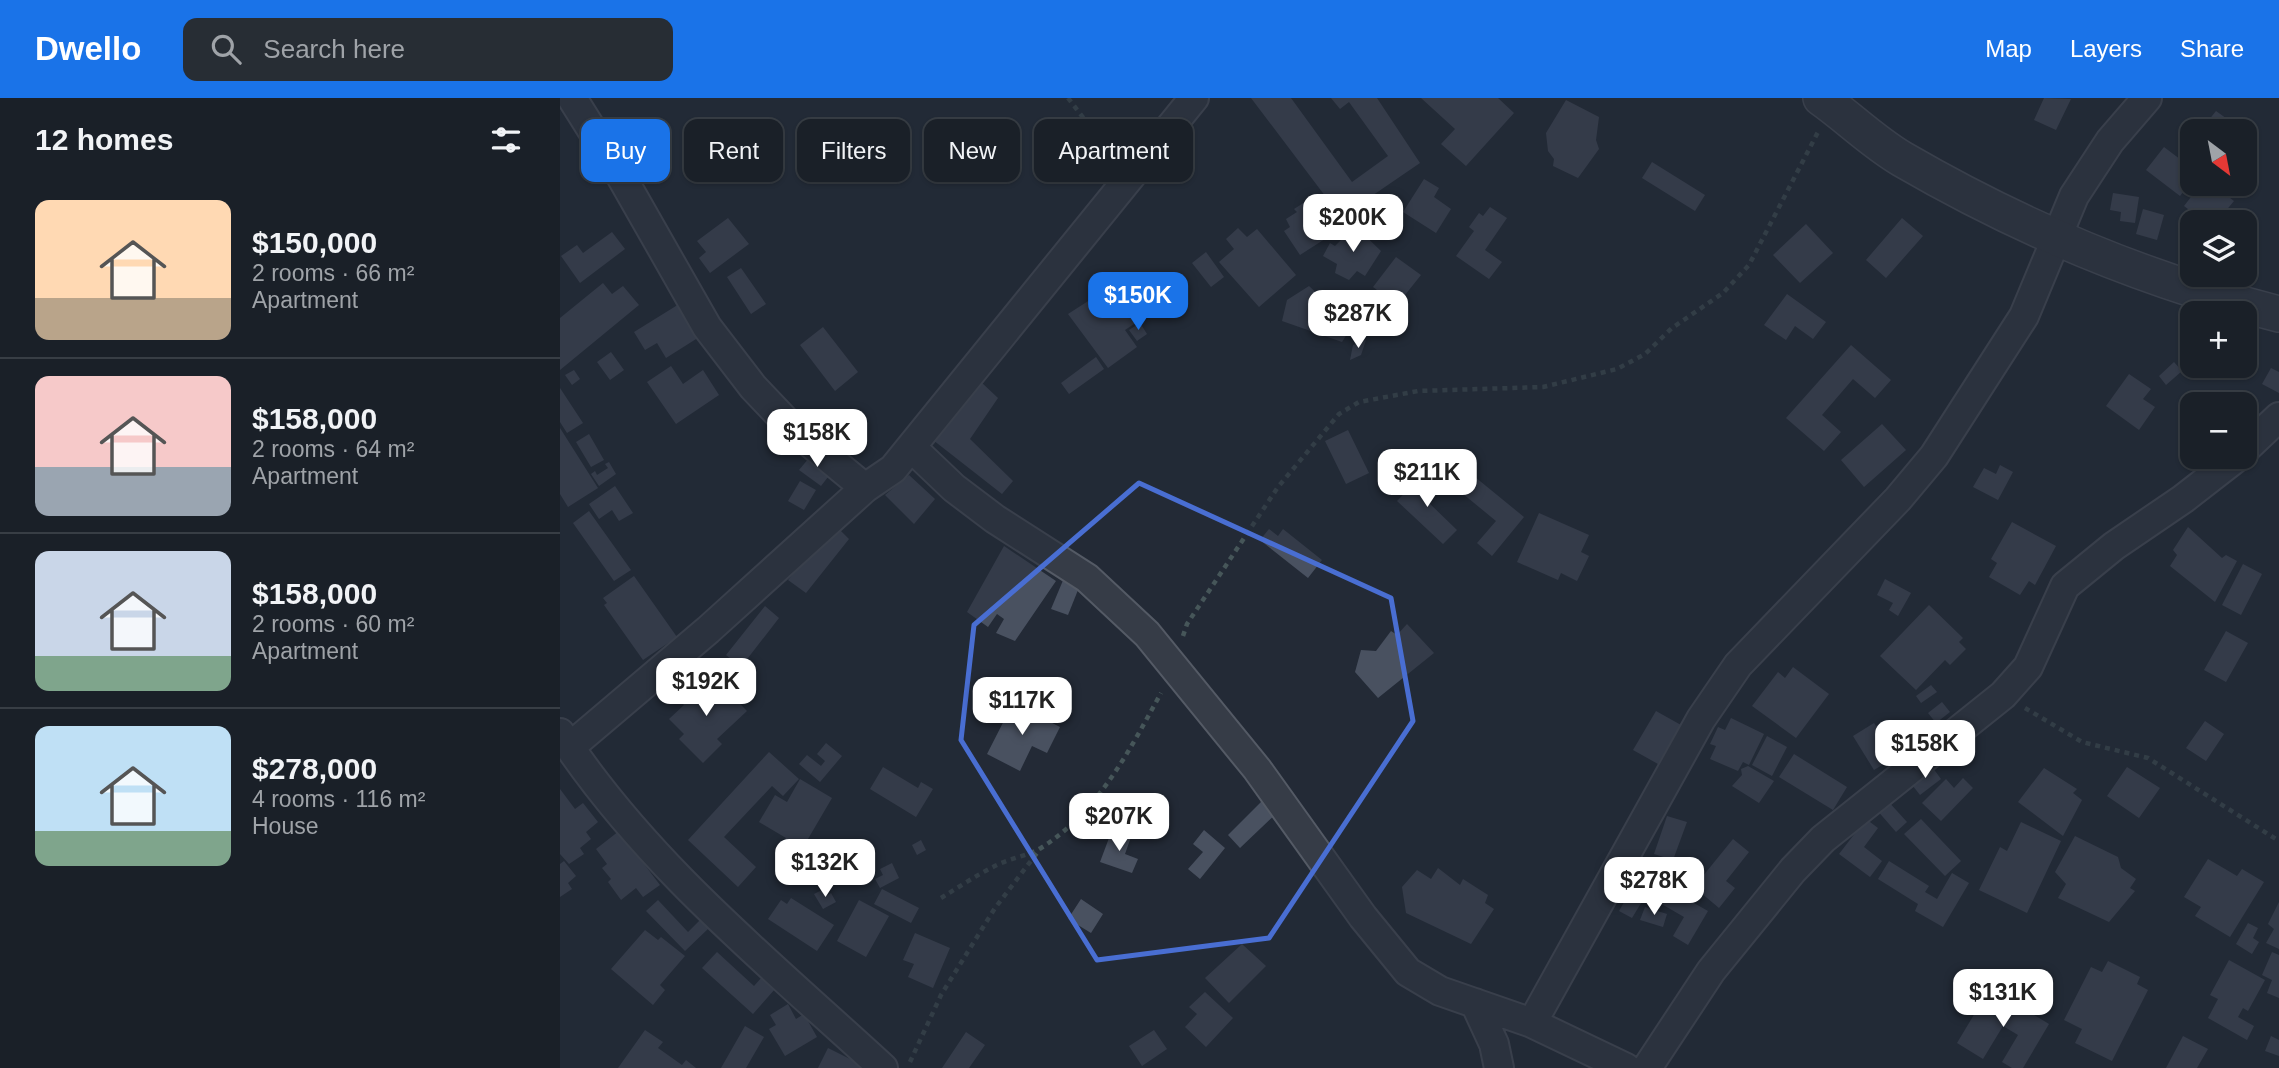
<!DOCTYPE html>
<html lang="en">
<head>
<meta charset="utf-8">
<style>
  :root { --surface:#1a2028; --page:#272d34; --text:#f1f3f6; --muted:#9fa3a8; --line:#383e45; --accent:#1a73e8 }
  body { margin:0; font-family:Helvetica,sans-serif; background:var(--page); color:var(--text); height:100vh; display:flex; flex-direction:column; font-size:26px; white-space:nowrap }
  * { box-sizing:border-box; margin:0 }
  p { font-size:23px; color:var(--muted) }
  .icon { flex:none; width:38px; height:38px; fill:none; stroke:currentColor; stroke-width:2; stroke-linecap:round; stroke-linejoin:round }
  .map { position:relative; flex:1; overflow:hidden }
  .sheet { display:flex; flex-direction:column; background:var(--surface); width:560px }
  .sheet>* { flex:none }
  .top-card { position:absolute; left:21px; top:21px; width:665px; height:63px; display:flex; gap:14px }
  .needle { width:46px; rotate:148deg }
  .tools { position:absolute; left:1620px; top:21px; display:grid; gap:14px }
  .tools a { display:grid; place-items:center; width:77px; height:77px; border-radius:14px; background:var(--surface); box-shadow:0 2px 5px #0004,0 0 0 2px var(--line); font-size:35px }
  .price { position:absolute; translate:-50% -60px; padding:0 16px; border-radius:14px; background:#fff; color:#222; font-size:23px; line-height:46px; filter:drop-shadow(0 2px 4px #0008) }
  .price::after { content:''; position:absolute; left:50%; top:42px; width:21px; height:16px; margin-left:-10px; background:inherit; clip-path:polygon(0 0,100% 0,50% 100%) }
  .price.on { background:var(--accent); color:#fff }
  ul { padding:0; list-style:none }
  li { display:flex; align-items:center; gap:21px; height:175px; padding:0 35px }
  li+li { border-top:2px solid var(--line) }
  li span { display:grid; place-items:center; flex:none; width:196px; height:140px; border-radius:14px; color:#555 }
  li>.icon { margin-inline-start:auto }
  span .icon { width:84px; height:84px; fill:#fffc; stroke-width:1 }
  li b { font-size:30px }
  h2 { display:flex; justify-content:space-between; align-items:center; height:84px; padding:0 35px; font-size:30px }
  .tag { padding:0 24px; border-radius:14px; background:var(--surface); box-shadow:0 2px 5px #0004,0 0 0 2px var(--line); font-size:24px; line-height:63px }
  .tag.on { background:var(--accent); color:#fff }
  header { display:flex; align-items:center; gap:42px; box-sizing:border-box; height:98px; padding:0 35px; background:var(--accent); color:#fff }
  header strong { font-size:33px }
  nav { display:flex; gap:38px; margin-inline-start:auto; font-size:24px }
  .search { width:490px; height:63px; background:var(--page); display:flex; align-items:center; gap:18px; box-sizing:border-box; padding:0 24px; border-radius:14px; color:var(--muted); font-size:26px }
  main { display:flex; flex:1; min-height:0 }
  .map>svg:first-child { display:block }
  .building { fill:#495160 }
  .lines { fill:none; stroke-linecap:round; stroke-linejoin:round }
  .minor-casing { stroke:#545a65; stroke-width:32 }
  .tertiary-casing { stroke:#545a65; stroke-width:38 }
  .path { stroke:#465659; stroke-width:4.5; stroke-dasharray:5 5; stroke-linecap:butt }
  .minor { stroke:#363c47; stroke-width:28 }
  .tertiary { stroke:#363c47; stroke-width:35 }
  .marked { fill:none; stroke:#496ed2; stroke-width:5; stroke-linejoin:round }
</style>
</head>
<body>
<header>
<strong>Dwello</strong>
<div class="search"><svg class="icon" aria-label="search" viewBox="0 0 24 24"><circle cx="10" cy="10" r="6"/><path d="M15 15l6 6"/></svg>Search here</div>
<nav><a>Map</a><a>Layers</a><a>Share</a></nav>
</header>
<main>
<section class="sheet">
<h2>12 homes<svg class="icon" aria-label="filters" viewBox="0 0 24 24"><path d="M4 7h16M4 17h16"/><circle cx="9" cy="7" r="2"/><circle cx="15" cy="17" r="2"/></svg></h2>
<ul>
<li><span style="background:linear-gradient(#ffd9b3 70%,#b9a48a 0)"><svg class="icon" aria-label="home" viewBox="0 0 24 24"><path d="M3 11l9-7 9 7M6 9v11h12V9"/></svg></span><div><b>$150,000</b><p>2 rooms · 66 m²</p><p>Apartment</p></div></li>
<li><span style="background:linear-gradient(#f6c9c9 65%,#9aa5b1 0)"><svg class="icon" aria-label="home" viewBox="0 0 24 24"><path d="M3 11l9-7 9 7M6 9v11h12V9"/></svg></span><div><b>$158,000</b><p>2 rooms · 64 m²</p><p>Apartment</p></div></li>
<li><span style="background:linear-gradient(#c9d6e8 75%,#7fa58c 0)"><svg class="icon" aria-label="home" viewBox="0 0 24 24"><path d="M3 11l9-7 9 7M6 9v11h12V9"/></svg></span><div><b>$158,000</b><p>2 rooms · 60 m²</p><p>Apartment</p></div></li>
<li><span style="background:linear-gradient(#bfe0f5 75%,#7fa58c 0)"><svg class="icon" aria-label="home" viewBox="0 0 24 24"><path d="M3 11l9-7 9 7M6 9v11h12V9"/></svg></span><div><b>$278,000</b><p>4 rooms · 116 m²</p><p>House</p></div></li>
</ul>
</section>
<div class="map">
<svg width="1719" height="970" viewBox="0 0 1719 970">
  <rect width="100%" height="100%" fill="#232a36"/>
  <path class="building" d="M691,0H731L792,84L828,58L789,4L780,11L771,0H817L860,65L781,119Z
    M861,0H938L954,15L906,68L881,46L895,31Z
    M1484,0L1511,1L1496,32L1474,22Z
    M1006,2L1039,19L1036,42L1039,51L1018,80L993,68L994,61L988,53L986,35Z
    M1656,13L1684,33H1640Z
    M1604,49L1633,71V81L1620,98L1586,72Z
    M1092,64L1145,97L1135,113L1082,80Z
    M864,81L879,90L874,99L891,111L876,135L843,114Z
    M1641,86H1652L1674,103L1659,121L1652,115L1645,124L1624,108Z
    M1553,95L1579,99L1575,125L1560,123L1561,114L1550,112Z
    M756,97L769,118L773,115L782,130L740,157L724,133L730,129L726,121L737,114L734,111Z
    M930,109L947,120L925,152L942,164L929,181L896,158L914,133L909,129L919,115L923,118Z
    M1583,111L1604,117L1597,142L1576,136Z
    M168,120L189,146L150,175L139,160L146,154L137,143Z
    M1342,120L1363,138L1326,180L1306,162Z
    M1246,126L1273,155L1240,185L1213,157Z
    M795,128L821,153L805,178L797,173L789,182L775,175L777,166L763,158L770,145L775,148Z
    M678,130L687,139L697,131L736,177L699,209L659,164L674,151L666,141Z
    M52,134L65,151L20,185L1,158L17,147L23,155Z
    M646,154L664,179L651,189L632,165Z
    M836,159L861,177L837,207L813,189Z
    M181,170L206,206L191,216L167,179Z
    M43,185L52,196L63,188L79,207L0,272V220Z
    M749,188L764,202L773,198L792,228L782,244L722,223L727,202Z
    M550,189L577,224L565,232L577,249L548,270L508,216Z
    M1227,196L1266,224L1253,241L1235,228L1226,242L1204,227Z
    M124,203L144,236L106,260L97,245L85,252L74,234Z
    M580,225L587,236L577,243L569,232Z
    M263,229L298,274L275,293L240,247Z
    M806,242L801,257L790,262L793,247Z
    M1291,247L1331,282L1315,300L1293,281L1262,317L1281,334L1264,353L1226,320Z
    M51,254L64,272L50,282L37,264Z
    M536,259L544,271L509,296L501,285Z
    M1614,264L1622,273L1606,287L1599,278Z
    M111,268L123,286L143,272L159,297L116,326L87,284Z
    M1711,270L1719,274V295L1702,286Z
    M14,272L20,281L12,287L5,277Z
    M1569,276L1591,291L1583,301L1595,309L1579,332L1546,308Z
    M421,284L438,300L410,341L453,383L442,396L373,342Z
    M0,290L23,325L7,335L0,324Z
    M1322,326L1346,352L1304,389L1281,362Z
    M0,330L38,390L8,409L0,396Z
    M788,332L809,375L786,386L765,343Z
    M29,336L44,362L31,369L16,344Z
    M882,352L964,419L932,458L917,445L936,423L869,368Z
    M254,354L275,370L261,388L239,372Z
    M49,364L56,376L39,388L31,376L35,373L37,377L48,370L45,366Z
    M1440,367L1453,374L1438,402L1413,389L1424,370L1436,376Z
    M863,376L880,393L868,404L897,432L883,446L837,403Z
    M349,377L375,401L354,426L325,397Z
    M240,383L256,392L244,412L228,403Z
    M55,388L73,415L59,423L52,412L39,421L29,406Z
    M29,413L71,472L54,483L13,425Z
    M979,415L1029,437L1021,454L1029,458L1017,483L1001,475L998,482L957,464Z
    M1452,424L1496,448L1475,487L1469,483L1460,497L1429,479L1437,465L1431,461Z
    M274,426L289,441L246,495L228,482Z
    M1628,429L1662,460L1666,457L1677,463L1655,504L1610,468L1617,457L1613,452Z
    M709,431L718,438L723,431L762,462L748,480L700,442Z
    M444,448L496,483L455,543L436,535L444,521L437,516L428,529L407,514Z
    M1683,466L1702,476L1681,517L1662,507Z
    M74,478L117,539L83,562L44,507L47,505L43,500Z
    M504,480L520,487L508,517L491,511Z
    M1325,481L1351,495L1338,518L1329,512L1333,505L1317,497Z
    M1369,507L1403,540L1399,544L1406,551L1390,567L1385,562L1356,592L1320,558Z
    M205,508L219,520L181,569L166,557Z
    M847,526L874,555L818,600L795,574L801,552L816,553L831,533L837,537Z
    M1666,533L1688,545L1666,584L1644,572Z
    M1233,569L1269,596L1236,640L1192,608L1218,574L1225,580Z
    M155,580L187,613L157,641L162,646L143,665L119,641L124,636L109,621L124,607L119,602L138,584L144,591Z
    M1371,587L1377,594L1361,605L1356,598Z
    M1382,604L1390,614L1376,625L1368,615Z
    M453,605L500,629L487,655L472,648L460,673L427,656Z
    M1096,613L1121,627L1098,666L1073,652Z
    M1171,620L1204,636L1189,667L1183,664L1178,673L1150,661L1156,648L1150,646L1158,629L1165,632Z
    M1645,623L1664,636L1646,663L1626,650Z
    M1314,625L1316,628L1322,625L1325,631L1319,634L1335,659L1314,672L1293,638Z
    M1207,638L1227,649L1212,678L1192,667Z
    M266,645L282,658L260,684L239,666L247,657L261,668L265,663L257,656Z
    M209,654L239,681L223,698L212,688L164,739L196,769L178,789L128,742Z
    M1234,656L1287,689L1273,712L1219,679Z
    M1370,666L1381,681L1360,697L1349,683Z
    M1188,668L1214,683L1199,705L1172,688L1182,677L1181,671Z
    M323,669L358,690L361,684L373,691L356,719L310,691Z
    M1567,669L1600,690L1579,720L1547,698Z
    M1484,670L1517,691L1513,695L1522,702L1503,738L1458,704Z
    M1403,680L1413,690L1381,723L1362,705L1386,681L1394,690Z
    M240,681L272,700L238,758L222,748L226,740L199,724L215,697L227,704Z
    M0,691L15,711L23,705L38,724L26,734L31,741L20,750L24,756L9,766L0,756Z
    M706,699L720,712L680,750L668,737Z
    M1327,702L1347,724L1336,734L1316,711Z
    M1107,718L1127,724L1113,762L1094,756Z
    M1306,721L1318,730L1304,749L1322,763L1310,779L1279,756Z
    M1361,721L1401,763L1385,778L1344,736Z
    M1461,724L1501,743L1467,815L1419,792L1440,749L1447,753Z
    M552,732L571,739L565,756L578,761L572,775L540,764Z
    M644,732L665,750L640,781L628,771L643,754L633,746Z
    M59,733L100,787L83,799L76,790L61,802L48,784L51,781L42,770L47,766L36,751Z
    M1515,738L1558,759L1561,770L1576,781L1570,790L1575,793L1549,824L1498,800L1506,786L1495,774Z
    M1173,741L1189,754L1166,783L1175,790L1159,810L1134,789Z
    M361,742L366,752L357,757L352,747Z
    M1648,761L1677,778L1682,771L1704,784L1670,839L1635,818L1641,809L1624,799Z
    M4,763L16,778L8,785L12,791L0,799V766Z
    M1329,763L1369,788L1365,794L1377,801L1392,775L1409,785L1383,829L1355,813L1358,806L1318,781Z
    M332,765L339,780L320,790L315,781L323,777L320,771Z
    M878,770L900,787L903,781L928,797L925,805L934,811L911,846L846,815L842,789L857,772L871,781Z
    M1081,775L1148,813L1128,847L1113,838L1124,819L1086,797L1072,820L1059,813Z
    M322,791L359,810L351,825L314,806Z
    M262,792L265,799L271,795L276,804L263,811L254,796Z
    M231,800L274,827L257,853L208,821L221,802L227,806Z
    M521,801L543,816L531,835L508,821Z
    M98,802L128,834L142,820L150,829L125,853L86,813Z
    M299,802L329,818L306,859L277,843Z
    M1719,804V851L1706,845L1714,831L1708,826Z
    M1085,809L1107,816L1103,829L1080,822Z
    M1688,825L1698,830L1693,840L1699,844L1692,856L1676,846Z
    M85,832L98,842L101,839L125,858L100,887L105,892L93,907L51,871Z
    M355,835L390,850L373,890L348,879L354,866L343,862Z
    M682,846L706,868L669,905L645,880Z
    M157,854L194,888L202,879L215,891L193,916L142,870Z
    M1712,854L1719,857V900L1707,895L1712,882L1702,877Z
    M1669,862L1705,882L1688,913L1683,910L1678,919L1694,928L1687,942L1648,920L1658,901L1650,897Z
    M1548,863L1580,879L1577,886L1588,892L1552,963L1515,945L1522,931L1504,922L1531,869L1542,874Z
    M1430,890L1489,926L1463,970H1452L1442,964L1458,937L1443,928L1423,961L1397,945Z
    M645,894L673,920L646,949L625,929L637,916L629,909Z
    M228,906L236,921L244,916L257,939L225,958L209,931L216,927L210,917Z
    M185,928L204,939L186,970H161Z
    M85,932L103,944L98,950L122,967L126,962L136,970H58Z
    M594,932L607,951L582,968L569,948Z
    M406,934L425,947L409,970H382Z
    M1623,938L1648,951L1637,970H1606Z
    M1711,938L1719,942V958L1705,953Z
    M268,950L308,970H258Z"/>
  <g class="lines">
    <g class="minor-casing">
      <path id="minor" d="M12,0L61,78L147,229L193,289L231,329L305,390
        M352,350L394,390L435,421L527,480L587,536L697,671L803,819L848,874L880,893L972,925L1066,970
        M1685,351L1719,319
        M0,635C86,766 209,865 323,970
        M10,649L148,532L305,390L333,371L634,0
        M915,905L934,946L939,970
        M972,925L1141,621L1178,567L1338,401L1374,358L1464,218L1514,98L1550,43L1587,0
        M1087,970L1151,873L1233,772L1263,741L1443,597L1468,569L1505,488L1554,448L1623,401L1677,359"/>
    </g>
    <g class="tertiary-casing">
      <path id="tertiary" d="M1261,0C1288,19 1313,44 1342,61C1459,129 1588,183 1719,216"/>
    </g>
    <path class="path" d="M508,0L552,57
      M623,538L627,526L718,389L779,316L799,304L858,293L983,289L1057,271L1085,256L1112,230L1163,195L1189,167L1258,34
      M1465,610L1522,644L1588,660L1719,743
      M381,800C399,789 418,776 437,767C451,760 467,758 481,750C539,713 569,653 601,595
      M350,964L381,897L435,810L480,751"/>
    <use href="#minor" class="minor"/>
    <use href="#tertiary" class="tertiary"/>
  </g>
  <path d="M0 0H1719V970H0ZM579,385L831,500L853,623L709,840L537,862L401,642L414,527Z" fill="#232a36" fill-opacity=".55" fill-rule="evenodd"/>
  <path class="marked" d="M579,385L831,500L853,623L709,840L537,862L401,642L414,527Z"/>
</svg>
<div class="tools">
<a><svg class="needle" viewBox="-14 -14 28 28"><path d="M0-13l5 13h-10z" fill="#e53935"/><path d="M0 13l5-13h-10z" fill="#9fa3a8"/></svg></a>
<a><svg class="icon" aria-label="layers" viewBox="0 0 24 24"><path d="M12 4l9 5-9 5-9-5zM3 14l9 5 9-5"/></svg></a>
<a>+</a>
<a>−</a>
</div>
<b class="price" style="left:793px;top:156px">$200K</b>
<b class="price on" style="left:578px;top:234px">$150K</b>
<b class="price" style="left:798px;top:252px">$287K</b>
<b class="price" style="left:257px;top:371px">$158K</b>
<b class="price" style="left:867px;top:411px">$211K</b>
<b class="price" style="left:146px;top:620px">$192K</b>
<b class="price" style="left:462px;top:639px">$117K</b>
<b class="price" style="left:1365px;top:682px">$158K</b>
<b class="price" style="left:559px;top:755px">$207K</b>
<b class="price" style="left:265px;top:801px">$132K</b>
<b class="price" style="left:1094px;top:819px">$278K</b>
<b class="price" style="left:1443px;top:931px">$131K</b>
<div class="top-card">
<a class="tag on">Buy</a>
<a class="tag">Rent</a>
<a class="tag">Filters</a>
<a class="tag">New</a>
<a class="tag">Apartment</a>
</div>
</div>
</main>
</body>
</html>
